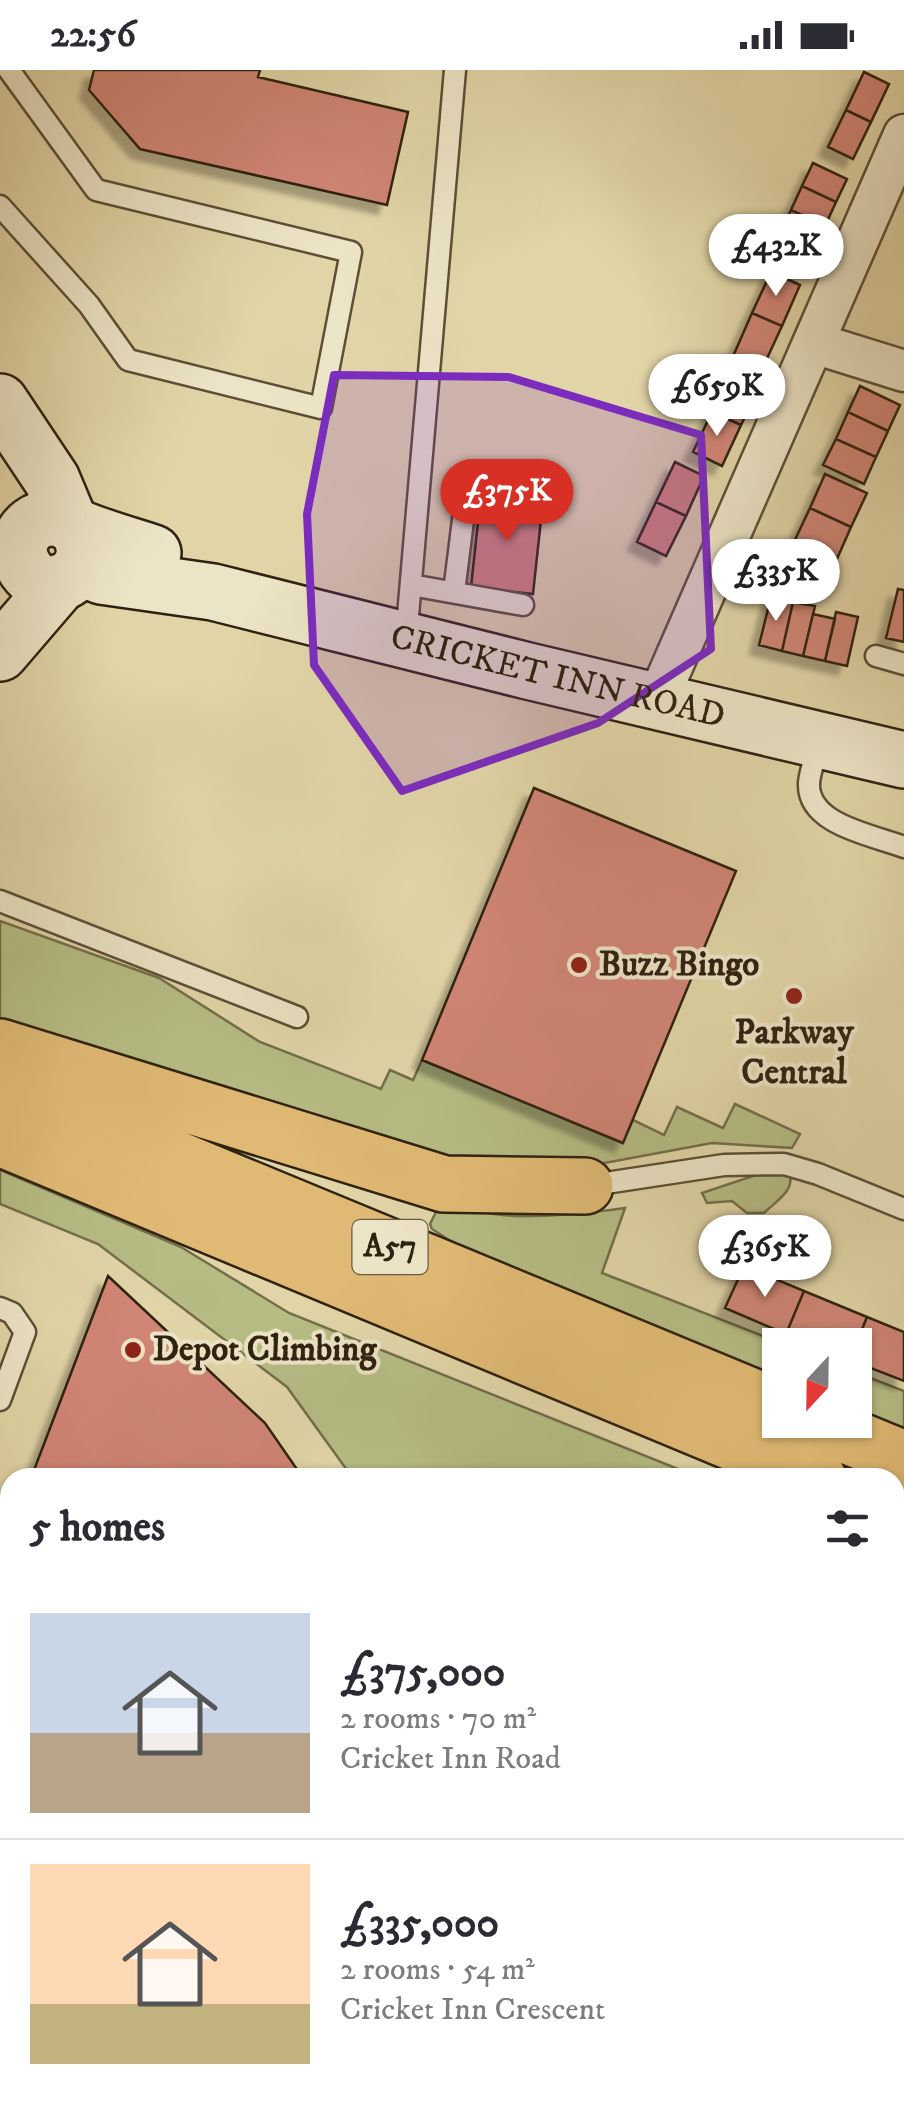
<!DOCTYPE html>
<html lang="en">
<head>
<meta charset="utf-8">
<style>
  :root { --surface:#fff; --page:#f7f7f7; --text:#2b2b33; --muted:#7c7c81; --line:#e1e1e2; --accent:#d93025 }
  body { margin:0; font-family:"IM FELL DW Pica",serif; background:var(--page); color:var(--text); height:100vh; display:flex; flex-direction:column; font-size:38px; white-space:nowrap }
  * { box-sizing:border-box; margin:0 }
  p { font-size:32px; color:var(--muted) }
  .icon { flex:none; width:55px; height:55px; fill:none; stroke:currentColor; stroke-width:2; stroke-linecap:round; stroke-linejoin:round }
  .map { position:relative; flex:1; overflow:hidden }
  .drawer { position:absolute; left:0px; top:1398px; width:905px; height:642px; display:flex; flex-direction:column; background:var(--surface); border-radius:30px 30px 0 0; box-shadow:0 2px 8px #0004 }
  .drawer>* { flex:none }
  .needle { width:65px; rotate:202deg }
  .tools { position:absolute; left:762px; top:1258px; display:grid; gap:20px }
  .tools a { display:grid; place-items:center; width:110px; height:110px; border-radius:0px; background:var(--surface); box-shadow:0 2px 8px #0004; font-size:50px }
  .price { position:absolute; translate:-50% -85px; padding:0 22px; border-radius:35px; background:#fff; color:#222; font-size:32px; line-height:65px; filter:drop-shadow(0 2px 5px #0008) }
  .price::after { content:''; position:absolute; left:50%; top:60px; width:30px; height:22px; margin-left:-15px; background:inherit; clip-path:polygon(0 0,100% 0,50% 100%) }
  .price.selected { background:var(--accent); color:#fff }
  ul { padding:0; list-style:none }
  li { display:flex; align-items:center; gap:30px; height:250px; padding:0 30px }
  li+li { border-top:2px solid var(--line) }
  li span { display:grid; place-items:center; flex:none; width:280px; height:200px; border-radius:0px; color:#555 }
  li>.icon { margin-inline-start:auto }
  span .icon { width:120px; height:120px; fill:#fffc; stroke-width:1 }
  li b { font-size:42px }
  h2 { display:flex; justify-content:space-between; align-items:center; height:120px; padding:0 30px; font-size:42px }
  .status { display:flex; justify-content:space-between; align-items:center; height:70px; padding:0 50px; background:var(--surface); direction:ltr }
  .status svg { height:28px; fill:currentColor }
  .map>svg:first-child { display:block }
  .green { fill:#b6bc84; stroke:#726f4a; stroke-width:2.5 }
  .building { fill:#d08575; stroke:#2f2211; stroke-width:2.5; filter:url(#shadow) }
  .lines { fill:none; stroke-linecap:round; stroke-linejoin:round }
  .lane-casing { stroke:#5c4f36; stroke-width:25 }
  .street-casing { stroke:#5c4f36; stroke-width:45 }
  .secondary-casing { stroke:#2f2211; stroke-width:60 }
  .highway-casing { stroke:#2f2211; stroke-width:60 }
  .path { stroke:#2f2211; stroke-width:6; stroke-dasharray:2.5 5; stroke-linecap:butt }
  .lane { stroke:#ece4c6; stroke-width:20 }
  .street { stroke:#ece4c6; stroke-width:40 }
  .secondary { stroke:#ece4c6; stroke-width:55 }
  .highway { stroke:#e0ba74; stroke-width:55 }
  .tram { stroke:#2f2211; stroke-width:2.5 }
  .rail-casing { stroke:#2f2211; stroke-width:11 }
  .rail { stroke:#ece4c6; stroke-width:8; stroke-dasharray:22; stroke-linecap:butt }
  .marked { fill:#7b2cbf; fill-opacity:0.2; stroke:#7b2cbf; stroke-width:8; stroke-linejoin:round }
  .poi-dot { fill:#8f2418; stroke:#ece4c6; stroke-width:4 }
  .labels { text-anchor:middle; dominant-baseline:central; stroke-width:8; stroke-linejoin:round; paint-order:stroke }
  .shield { fill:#ece4c6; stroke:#685c47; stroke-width:2.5 }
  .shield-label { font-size:32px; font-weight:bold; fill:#2f2211 }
  .street-label { font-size:35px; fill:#2f2211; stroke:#ece4c6 }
  .poi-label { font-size:35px; font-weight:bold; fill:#2f2211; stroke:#ece4c6; text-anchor:start }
</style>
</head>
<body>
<div class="status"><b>22:56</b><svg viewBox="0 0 49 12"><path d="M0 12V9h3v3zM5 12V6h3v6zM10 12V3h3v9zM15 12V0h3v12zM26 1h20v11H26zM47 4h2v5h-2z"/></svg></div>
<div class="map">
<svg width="904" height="2038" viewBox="0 0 904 2038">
  <defs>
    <filter id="shadow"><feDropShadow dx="-9" dy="9" stdDeviation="2.5" flood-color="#0004"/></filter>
  </defs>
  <rect width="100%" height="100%" fill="#e1d5a7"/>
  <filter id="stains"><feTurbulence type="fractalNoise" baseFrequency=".002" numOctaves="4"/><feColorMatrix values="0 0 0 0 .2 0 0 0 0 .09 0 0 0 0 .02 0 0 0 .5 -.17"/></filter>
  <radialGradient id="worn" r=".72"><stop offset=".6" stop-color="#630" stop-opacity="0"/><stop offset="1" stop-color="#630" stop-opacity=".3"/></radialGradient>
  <path class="green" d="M0,851L159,908L260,972L381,1019L390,1000L413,1010L422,990L622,1073L633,1050L664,1065L677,1037L723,1058L735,1034L800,1064L792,1078L712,1073L529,1107L456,1100L0,956Z
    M0,1100L181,1177L289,1243L698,1407H352L287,1317L98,1174L0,1134Z
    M788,1101C798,1119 776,1131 764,1143H747L732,1131L707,1133L702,1123L759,1104Z
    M625,1138L602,1203L786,1275H780V1315L500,1203L432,1159L430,1154L436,1142C463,1136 488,1145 514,1146C551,1147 588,1143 625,1138Z
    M855,1302L904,1321V1365L855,1345Z
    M895,1486L904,1490V1822L895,1821Z"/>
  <path class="building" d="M94,0H260L258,7L408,42L387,135L140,79L89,20Z
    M864,2L889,14L871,52L846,40Z
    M846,40L871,52L853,89L828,77Z
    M813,93L847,109L836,132L802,116Z
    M802,116L836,132L825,156L791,140Z
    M791,140L825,156L814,179L780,163Z
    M780,163L814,179L804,202L769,186Z
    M771,202L800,215L782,256L752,243Z
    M752,243L782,256L763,297L734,284Z
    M731,301L760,315L741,355L712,342Z
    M860,316L900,335L888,361L848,342Z
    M712,342L741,355L722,396L693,382Z
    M848,342L888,361L876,387L836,369Z
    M836,369L876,387L864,414L823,395Z
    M675,392L704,406L686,446L656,432Z
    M825,404L867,423L851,457L810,438Z
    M481,424L543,431L533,524L471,517Z
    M656,432L686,446L666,486L637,472Z
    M810,438L851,457L836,491L794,472Z
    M898,519L904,520V572L886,568Z
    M771,527L793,532L782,581L759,575Z
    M793,532L815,536L803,586L782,581Z
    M836,542L858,547L847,596L825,591Z
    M813,544L835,549L825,591L803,586Z
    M534,718L736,801L623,1073L422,990Z
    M744,1196L804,1221L786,1264L725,1238Z
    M108,1206L265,1353L303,1408H31Z
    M804,1221L867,1247L855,1277L814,1275L786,1264Z
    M867,1247L904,1262V1311L855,1292V1277Z
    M0,1657L10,1660V1819L0,1815Z"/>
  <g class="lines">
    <g class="lane-casing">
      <path id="lane" d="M0,136L89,235L128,290L321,338L351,182L96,120L9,0
        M411,515L523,535
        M454,522L469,402L524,407
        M406,569L455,0
        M876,586L904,594
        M820,673C816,685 810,700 809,713C807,755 873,765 904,777
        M0,831L297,947
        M586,1116L724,1095L784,1094L818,1104L904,1139
        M0,1238L12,1243L25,1262L0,1330
        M0,1639L10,1643"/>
    </g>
    <g class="street-casing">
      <path id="street" d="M814,273L904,301
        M657,631L904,65"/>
    </g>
    <g class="secondary-casing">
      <g id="secondary">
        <path d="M0,332L52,410L70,453"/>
        <path d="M75,457C106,496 52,536 26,500C20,491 17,480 21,470C25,457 37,449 50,448C62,447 69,454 79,458C103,468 129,475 153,483"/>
        <path id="s1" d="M81,497L101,506L213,522L528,601L904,690"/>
        <path d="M0,583L61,512"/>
      </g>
    </g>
    <g class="highway-casing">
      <path id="highway" d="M0,977L444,1114L585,1116
        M0,1016L780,1338
        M0,1068L818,1408
        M809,1350L904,1389
        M895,1439L904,1443"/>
    </g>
    <path class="path" d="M0,1554L10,1558
      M895,1954L904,1955"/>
    <use href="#lane" class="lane"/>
    <use href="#street" class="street"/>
    <use href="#secondary" class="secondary"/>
    <use href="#highway" class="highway"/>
    <path class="tram" d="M0,1572L10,1576
      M0,1593L10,1597
      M895,1846L904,1847
      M895,1869L904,1870"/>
    <g class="rail-casing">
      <path id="rail" d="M0,2027L30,2038
        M52,2030L74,2038"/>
    </g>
    <use href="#rail" class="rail"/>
  </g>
  <path class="marked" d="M334,305L509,307L701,365L711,579L598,653L402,721L314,595L307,444Z"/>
  <g class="poi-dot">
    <circle cx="579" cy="895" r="10"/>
    <circle cx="794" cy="926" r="10"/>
    <circle cx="133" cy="1280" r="10"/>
  </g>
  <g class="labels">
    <rect class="shield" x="352.5" y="1150" width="75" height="54" rx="8"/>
    <g class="shield-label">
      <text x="390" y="1177">A57</text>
    </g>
    <g class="street-label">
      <text stroke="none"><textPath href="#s1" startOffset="490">CRICKET INN ROAD</textPath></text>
    </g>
    <g class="poi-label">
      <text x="599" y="895">Buzz Bingo</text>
      <text x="794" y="963" text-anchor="middle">Parkway<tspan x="794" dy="40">Central</tspan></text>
      <text x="153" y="1280">Depot Climbing</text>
    </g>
  </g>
  <rect width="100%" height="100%" filter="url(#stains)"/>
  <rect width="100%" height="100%" fill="url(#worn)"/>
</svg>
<div class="tools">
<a><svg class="needle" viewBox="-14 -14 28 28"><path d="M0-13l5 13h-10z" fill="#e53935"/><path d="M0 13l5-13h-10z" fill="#7c7c81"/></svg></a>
</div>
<b class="price" style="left:776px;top:229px">£432K</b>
<b class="price" style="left:717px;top:369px">£659K</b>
<b class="price selected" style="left:507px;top:474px">£375K</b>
<b class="price" style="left:776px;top:554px">£335K</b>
<b class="price" style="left:765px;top:1230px">£365K</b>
<section class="drawer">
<h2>5 homes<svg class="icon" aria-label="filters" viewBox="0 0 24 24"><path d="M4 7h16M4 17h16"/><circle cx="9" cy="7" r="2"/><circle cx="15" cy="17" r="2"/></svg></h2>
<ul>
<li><span style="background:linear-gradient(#c9d6e8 60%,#b9a48a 0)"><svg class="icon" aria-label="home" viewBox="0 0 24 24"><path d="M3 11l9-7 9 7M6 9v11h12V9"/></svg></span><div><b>£375,000</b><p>2 rooms · 70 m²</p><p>Cricket Inn Road</p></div></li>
<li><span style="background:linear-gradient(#ffd9b3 70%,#c2b280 0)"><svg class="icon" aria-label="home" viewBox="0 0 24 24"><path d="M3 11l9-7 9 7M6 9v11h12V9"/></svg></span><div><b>£335,000</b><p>2 rooms · 54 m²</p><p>Cricket Inn Crescent</p></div></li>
</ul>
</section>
</div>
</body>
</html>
